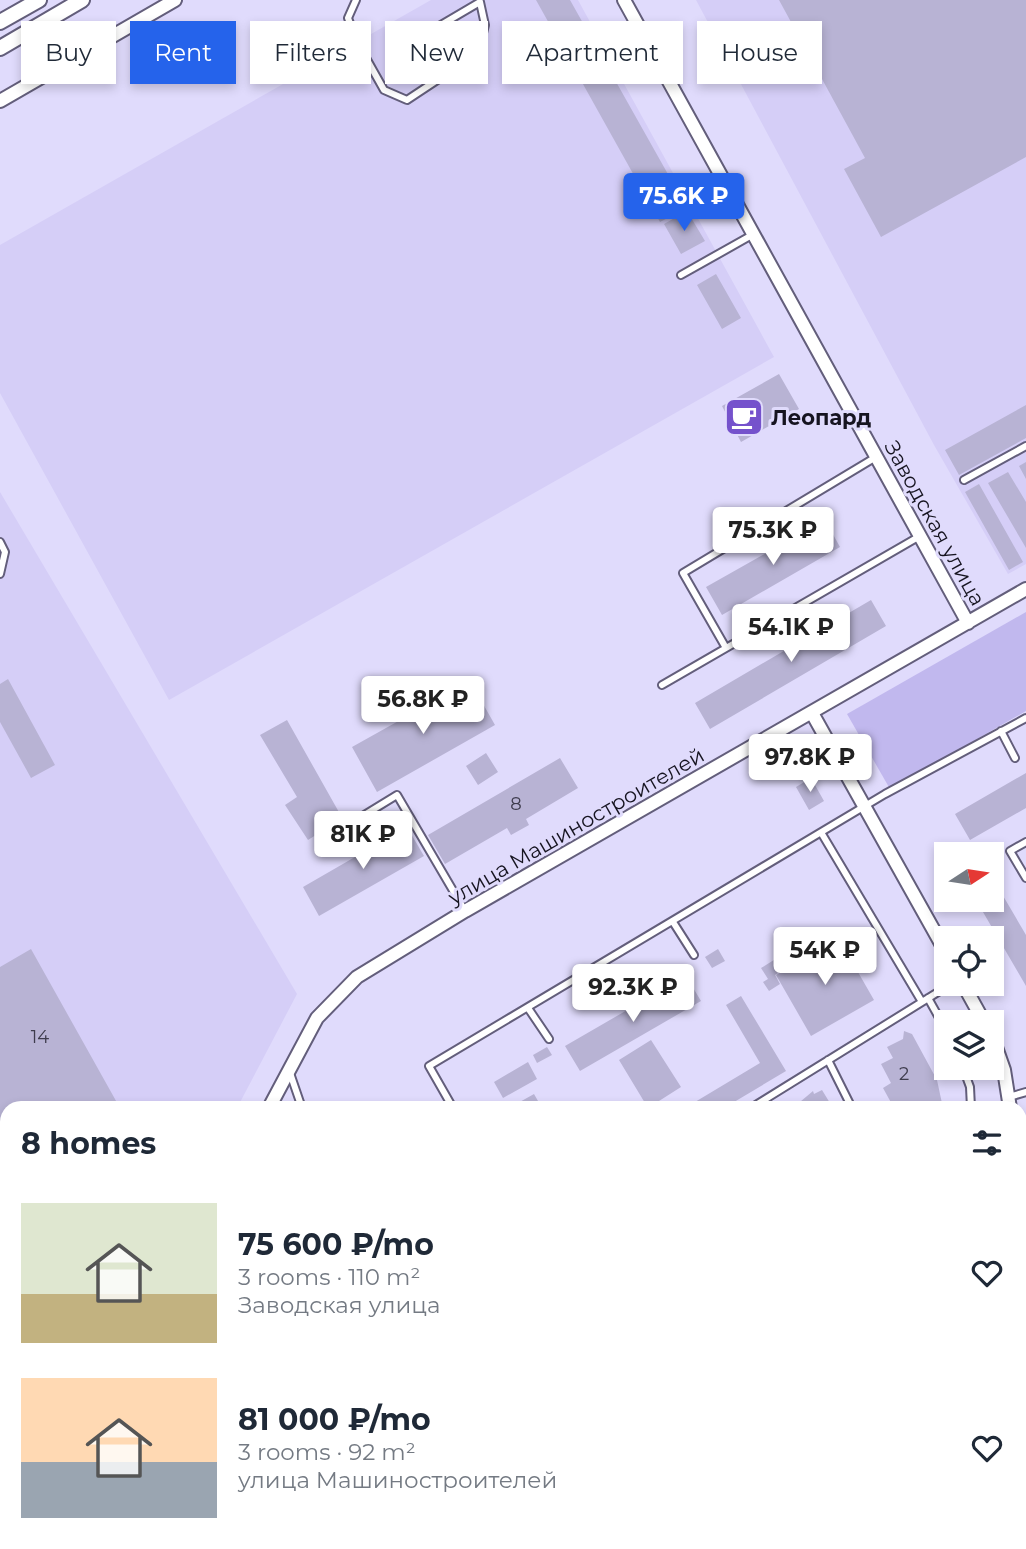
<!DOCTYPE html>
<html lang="en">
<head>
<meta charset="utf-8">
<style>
  :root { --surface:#fff; --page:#f6f6f7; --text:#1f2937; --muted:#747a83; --accent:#2563eb }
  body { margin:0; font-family:Montserrat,sans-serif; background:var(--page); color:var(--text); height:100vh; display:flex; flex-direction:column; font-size:26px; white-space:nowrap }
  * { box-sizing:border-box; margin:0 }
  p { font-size:23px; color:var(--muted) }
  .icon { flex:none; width:38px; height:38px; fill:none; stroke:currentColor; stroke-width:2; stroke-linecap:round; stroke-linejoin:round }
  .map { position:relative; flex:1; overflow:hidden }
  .panel { position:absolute; left:0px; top:1101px; width:1027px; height:450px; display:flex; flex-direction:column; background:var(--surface); border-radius:21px 21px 0 0; box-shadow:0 4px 10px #0003 }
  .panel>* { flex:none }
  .top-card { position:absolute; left:21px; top:21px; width:985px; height:63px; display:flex; gap:14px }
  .needle { width:46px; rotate:78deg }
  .controls { position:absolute; left:934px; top:842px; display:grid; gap:14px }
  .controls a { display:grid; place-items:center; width:70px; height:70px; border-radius:0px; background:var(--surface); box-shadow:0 4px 10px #0003; font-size:35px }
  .price { position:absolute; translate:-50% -60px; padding:0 16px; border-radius:7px; background:#fff; color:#222; font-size:23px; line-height:46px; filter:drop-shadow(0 2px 4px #0008) }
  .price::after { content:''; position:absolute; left:50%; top:42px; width:21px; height:16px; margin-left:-10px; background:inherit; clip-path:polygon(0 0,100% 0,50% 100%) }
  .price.on { background:var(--accent); color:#fff }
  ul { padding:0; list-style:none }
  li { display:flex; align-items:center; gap:21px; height:175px; padding:0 21px }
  li span { display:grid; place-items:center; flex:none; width:196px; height:140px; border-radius:0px; color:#555 }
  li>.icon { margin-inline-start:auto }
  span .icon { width:84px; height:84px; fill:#fffc; stroke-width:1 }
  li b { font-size:30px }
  h2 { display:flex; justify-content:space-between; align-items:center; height:84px; padding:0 21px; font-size:30px }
  .pill { padding:0 24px; border-radius:0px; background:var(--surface); box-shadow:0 4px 10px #0003; font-size:24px; line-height:63px }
  .pill.on { background:var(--accent); color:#fff }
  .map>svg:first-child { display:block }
  .built { fill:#d5cef7 }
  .green { fill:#c1b8ee }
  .building { fill:#b8b3d4 }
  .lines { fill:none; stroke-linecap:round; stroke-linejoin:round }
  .service-casing { stroke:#635e7b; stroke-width:10 }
  .minor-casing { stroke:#635e7b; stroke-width:16 }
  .tertiary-casing { stroke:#635e7b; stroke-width:18 }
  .service { stroke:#fff; stroke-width:6 }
  .minor { stroke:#fff; stroke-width:12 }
  .tertiary { stroke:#fff; stroke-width:14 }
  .labels { text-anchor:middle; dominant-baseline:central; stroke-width:6; stroke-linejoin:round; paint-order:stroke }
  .number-label { font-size:18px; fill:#3e3c4d }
  .poi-label { font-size:21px; font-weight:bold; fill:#161420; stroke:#e0dbfc; text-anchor:start }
  .street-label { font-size:21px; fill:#161420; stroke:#e0dbfc }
</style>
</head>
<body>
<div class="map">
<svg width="1026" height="1549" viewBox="0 0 1026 1549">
  <rect width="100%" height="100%" fill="#e0dbfc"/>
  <path class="built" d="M431,0H578L774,357L169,700L0,393V245Z
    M696,0H1026V564L1008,574L934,445Z
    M0,492L297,994L237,1108H7V1455L0,1469Z"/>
  <path class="green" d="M1026,612V711L890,789L847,714Z"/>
  <path class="building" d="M536,0H570L687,208L660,222Z
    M779,0H1026V157L881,237L844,169L865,158Z
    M687,211L705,241L681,254L664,224Z
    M716,274L741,318L722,329L697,285Z
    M779,374L799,409L741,442L722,406Z
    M1026,405V438L959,475L945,450Z
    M1026,462V479L1019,466Z
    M1008,472L1026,502V548L988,483Z
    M979,484L1023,562L1009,570L965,492Z
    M825,520L840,547L722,615L706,587Z
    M871,600L886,626L710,729L695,703Z
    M8,679L55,765L31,778L0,722V684Z
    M470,681L495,725L377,792L352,747Z
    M287,720L340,814L316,829L319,833L308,840L285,805L297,797L260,735Z
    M486,753L498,772L478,785L466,766Z
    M560,758L578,788L526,819L529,825L511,835L507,828L445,864L428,835Z
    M1026,773V808L970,840L955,814Z
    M811,778L824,801L809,810L796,787Z
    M407,827L424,856L319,916L303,887Z
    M992,877L1026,935V986L976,900H992Z
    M839,939L874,1000L811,1036L776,975Z
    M31,949L120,1108H7V1192L0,1179V967Z
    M718,949L725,961L712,968L705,957Z
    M777,958L784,969L775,975L780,984L769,991L763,982L768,979L761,968Z
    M686,976L701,1001L580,1071L565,1046Z
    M741,996L786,1071L724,1108H685L760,1063L726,1005Z
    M904,1031L912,1034L937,1080L943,1108H894L883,1088L891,1083L881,1064L893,1058L887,1047L903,1039Z
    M651,1040L681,1087L648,1108L619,1060Z
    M547,1047L552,1055L537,1063L533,1055Z
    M528,1062L537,1079L503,1098L494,1082Z
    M822,1090L833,1108H787L792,1104L794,1107L813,1091L814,1094Z
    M534,1094L542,1108H509Z
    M154,1544H182L179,1549H165Z
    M328,1544H357L360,1549H331Z
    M435,1544H438L449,1549H432Z
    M542,1544H577L580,1549H545Z
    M857,1544H947V1549H857Z"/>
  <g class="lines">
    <g class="service-casing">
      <path id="service" d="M356,0L348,18L357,42L384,90L407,100L478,53L485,25L480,2L417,39
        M681,275L752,235
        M964,480L1026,446
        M0,542L5,552L0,574
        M726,648L683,573L876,457
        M662,685L920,536
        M1001,731L1015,758
        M348,825L397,795L465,911
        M822,834L922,1002
        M1026,842L1010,851L1026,878
        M673,922L694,955
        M928,998L947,1032
        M528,1008L549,1039
        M828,1060L852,1108
        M963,1068L970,1087L971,1108
        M290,1073L302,1108
        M1009,1097L1026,1092
        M453,1108L429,1066L885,794L1026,718
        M751,1108L951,984
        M0,1286L7,1282
        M0,1378L3,1380L7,1373
        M0,1417L4,1409
        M1020,1453H1026
        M248,1544L251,1549
        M382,1544L385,1549
        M610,1544L613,1549
        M693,1544V1549
        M205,1549L208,1544
        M414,1549L417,1544"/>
    </g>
    <g class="minor-casing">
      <path id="minor" d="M624,0L968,623
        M0,101L175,0
        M812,713L947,954
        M963,984L984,1022
        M992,1036L1004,1070L1010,1108
        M269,1108L317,1018L357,977L465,911L1026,589
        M1020,1544V1549
        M37,1549L40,1544"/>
    </g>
    <g class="tertiary-casing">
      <path id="tertiary" d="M0,22L39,0
        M0,48L82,0"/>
    </g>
    <use href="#service" class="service"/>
    <use href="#minor" class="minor"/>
    <use href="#tertiary" class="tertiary"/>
  </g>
  <defs>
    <g id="cafe-square" transform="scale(2.0125)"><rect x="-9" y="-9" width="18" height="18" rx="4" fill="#7552cc" stroke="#e0dbfc"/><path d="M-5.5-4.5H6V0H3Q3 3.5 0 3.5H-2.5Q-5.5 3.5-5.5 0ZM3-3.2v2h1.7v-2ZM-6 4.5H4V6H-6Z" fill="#fff"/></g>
  </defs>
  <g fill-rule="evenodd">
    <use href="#cafe-square" x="744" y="417"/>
  </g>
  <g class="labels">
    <g class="number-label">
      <text x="516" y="804">8</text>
      <text x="40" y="1037">14</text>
      <text x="904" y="1074">2</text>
    </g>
    <g class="poi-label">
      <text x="771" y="417">Леопард</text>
    </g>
    <g class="street-label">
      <text transform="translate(935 523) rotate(61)">Заводская улица</text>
      <text transform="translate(576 826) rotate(-30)">улица Машиностроителей</text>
    </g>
  </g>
</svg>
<div class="controls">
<a><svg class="needle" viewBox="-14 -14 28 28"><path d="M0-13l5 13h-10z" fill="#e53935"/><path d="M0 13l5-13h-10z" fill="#747a83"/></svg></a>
<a><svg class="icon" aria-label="locate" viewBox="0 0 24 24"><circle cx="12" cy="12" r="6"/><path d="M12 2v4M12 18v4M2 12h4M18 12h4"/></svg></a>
<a><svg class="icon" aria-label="layers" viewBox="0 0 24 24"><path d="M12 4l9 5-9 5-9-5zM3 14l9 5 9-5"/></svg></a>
</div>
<b class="price on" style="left:684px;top:233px">75.6K ₽</b>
<b class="price" style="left:773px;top:567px">75.3K ₽</b>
<b class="price" style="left:791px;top:664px">54.1K ₽</b>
<b class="price" style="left:423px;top:736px">56.8K ₽</b>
<b class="price" style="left:810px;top:794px">97.8K ₽</b>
<b class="price" style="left:363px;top:871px">81K ₽</b>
<b class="price" style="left:825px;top:987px">54K ₽</b>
<b class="price" style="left:633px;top:1024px">92.3K ₽</b>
<div class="top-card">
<a class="pill">Buy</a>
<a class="pill on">Rent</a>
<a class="pill">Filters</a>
<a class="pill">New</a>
<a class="pill">Apartment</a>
<a class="pill">House</a>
</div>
<section class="panel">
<h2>8 homes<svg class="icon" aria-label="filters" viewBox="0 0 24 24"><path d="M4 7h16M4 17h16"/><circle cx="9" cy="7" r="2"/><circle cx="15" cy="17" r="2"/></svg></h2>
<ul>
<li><span style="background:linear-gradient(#dfe7d0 65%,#c2b280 0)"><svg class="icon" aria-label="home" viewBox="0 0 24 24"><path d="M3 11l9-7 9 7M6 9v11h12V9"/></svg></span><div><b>75 600 ₽/mo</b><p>3 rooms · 110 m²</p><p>Заводская улица</p></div><svg class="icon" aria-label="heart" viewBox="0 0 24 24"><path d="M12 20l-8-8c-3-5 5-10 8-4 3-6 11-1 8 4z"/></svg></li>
<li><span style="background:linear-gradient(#ffd9b3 60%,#9aa5b1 0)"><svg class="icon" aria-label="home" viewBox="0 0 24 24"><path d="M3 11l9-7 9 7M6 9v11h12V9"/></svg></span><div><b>81 000 ₽/mo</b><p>3 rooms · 92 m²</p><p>улица Машиностроителей</p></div><svg class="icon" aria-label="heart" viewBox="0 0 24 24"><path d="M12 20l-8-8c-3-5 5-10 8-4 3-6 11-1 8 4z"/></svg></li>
</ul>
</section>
</div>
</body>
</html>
